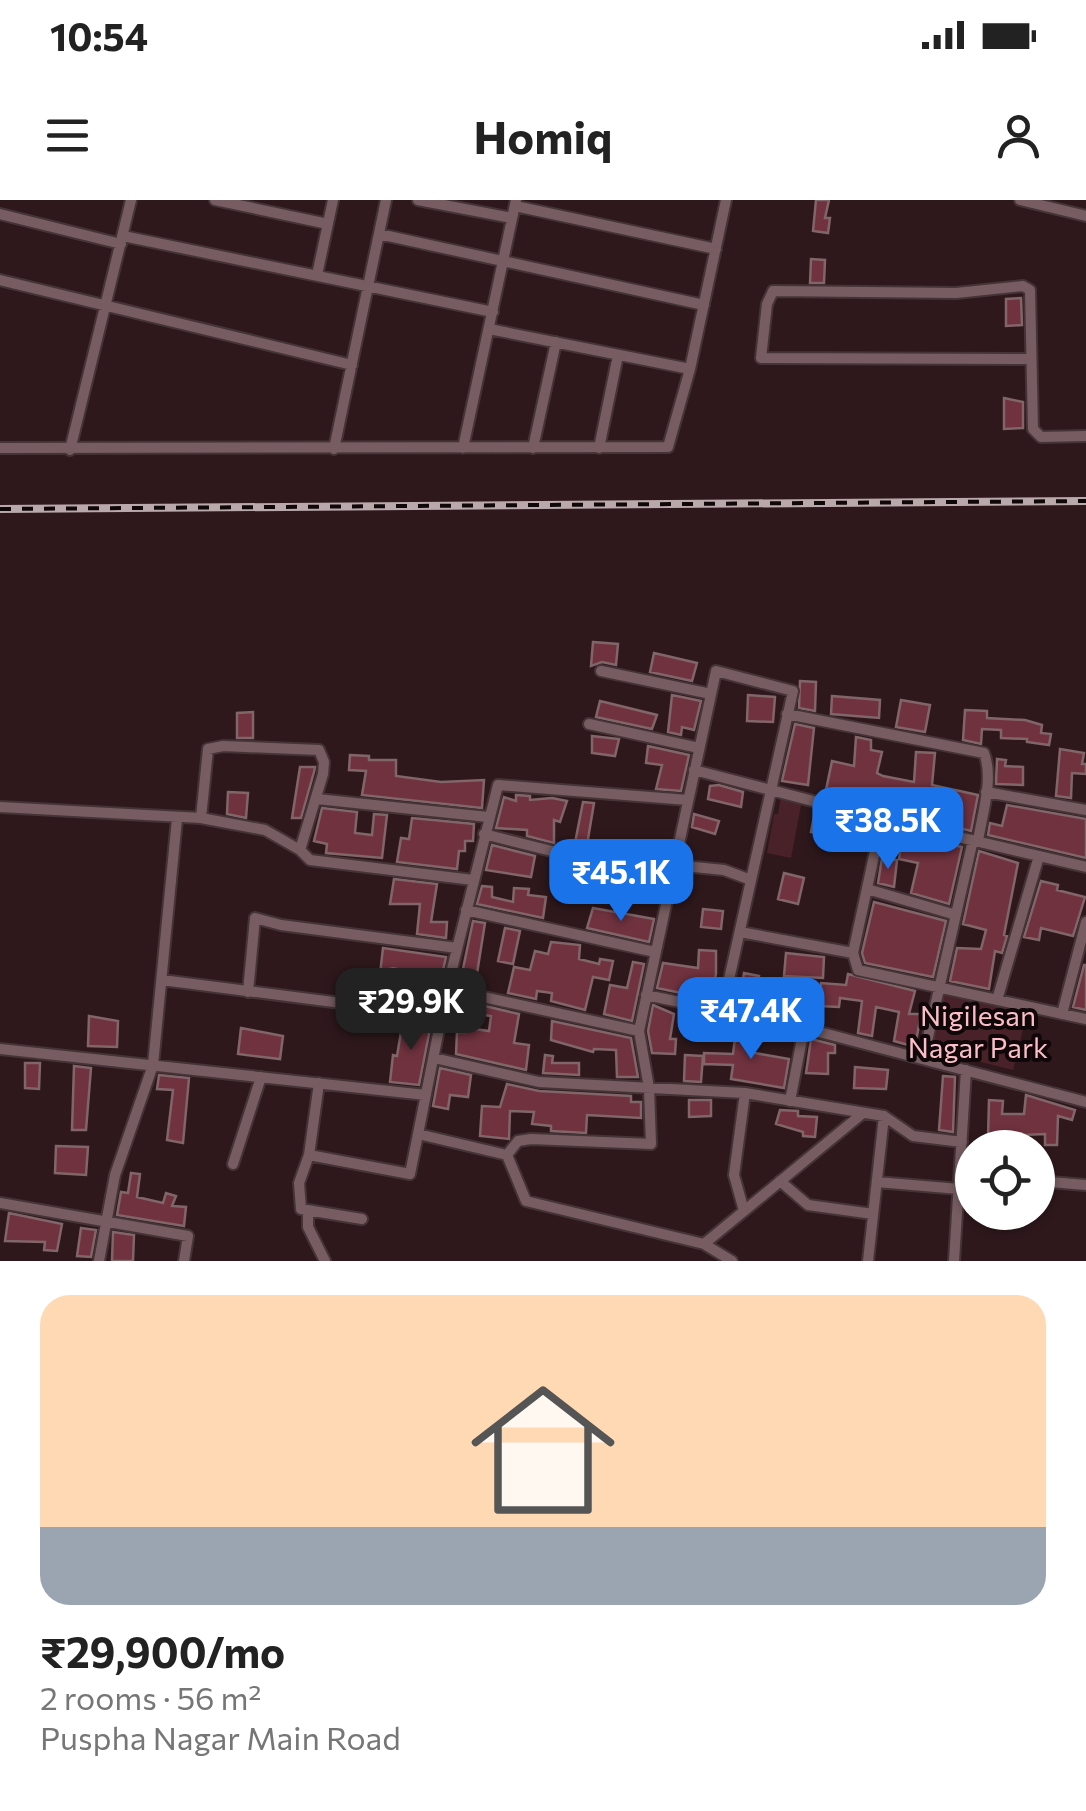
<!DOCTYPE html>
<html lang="en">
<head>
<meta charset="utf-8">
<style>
  :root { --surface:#fff; --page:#f6f6f6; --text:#222; --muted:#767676; --accent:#1a73e8 }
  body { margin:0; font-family:Commissioner,sans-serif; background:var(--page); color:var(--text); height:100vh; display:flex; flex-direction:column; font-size:38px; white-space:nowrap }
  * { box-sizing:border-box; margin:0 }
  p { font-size:32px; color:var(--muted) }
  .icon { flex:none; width:55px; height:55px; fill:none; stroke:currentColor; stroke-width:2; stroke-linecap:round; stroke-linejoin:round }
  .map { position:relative; height:1061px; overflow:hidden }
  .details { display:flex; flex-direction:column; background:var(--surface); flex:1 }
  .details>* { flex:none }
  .fabs { position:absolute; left:955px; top:930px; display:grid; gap:20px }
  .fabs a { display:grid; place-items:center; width:100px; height:100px; border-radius:50%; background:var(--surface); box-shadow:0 2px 8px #0004; font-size:50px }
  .price { position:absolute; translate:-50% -85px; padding:0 22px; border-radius:20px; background:var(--accent); color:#fff; font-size:32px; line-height:65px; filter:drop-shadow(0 2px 5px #0008) }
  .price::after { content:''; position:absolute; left:50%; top:60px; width:30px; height:22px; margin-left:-15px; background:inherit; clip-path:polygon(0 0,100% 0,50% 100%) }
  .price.active { background:#222; color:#fff }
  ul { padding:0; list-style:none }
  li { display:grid; align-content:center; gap:20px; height:530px; padding:0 40px }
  li span { display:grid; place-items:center; height:310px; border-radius:30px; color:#555 }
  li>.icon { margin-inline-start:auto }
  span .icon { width:180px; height:180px; fill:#fffc; stroke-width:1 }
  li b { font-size:42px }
  .status { display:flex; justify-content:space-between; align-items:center; height:70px; padding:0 50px; background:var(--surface); direction:ltr }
  .status svg { height:28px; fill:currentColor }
  header { display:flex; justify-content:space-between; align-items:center; height:130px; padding:0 40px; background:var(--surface); font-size:45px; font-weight:700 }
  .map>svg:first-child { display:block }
  .green { fill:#492129 }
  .building { fill:#70323f; stroke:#806569; stroke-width:2.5 }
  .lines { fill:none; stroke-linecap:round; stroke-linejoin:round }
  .minor-casing { stroke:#453437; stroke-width:14 }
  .minor { stroke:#775d61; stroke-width:10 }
  .rail-casing { stroke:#baa9ab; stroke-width:8 }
  .rail { stroke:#100708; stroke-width:4; stroke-dasharray:11; stroke-linecap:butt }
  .labels { text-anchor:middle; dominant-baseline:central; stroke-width:8; stroke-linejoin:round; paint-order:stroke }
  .park-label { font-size:28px; fill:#fbbec7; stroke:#100708 }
</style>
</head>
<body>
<div class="status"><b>10:54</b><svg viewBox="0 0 49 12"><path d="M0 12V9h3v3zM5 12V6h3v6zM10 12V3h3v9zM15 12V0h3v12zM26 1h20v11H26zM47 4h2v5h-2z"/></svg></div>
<header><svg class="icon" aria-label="menu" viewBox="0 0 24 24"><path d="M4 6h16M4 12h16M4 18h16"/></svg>Homiq<svg class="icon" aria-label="person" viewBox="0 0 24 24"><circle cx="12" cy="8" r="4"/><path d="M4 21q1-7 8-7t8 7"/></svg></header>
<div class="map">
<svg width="1086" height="1061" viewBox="0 0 1086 1061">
  <rect width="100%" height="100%" fill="#2e181c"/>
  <path class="green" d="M781,596L802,600L791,658L767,653L774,614H778Z
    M942,792L1027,813L1013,870L928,849Z"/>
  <path class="building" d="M816,0H829L825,18H830L828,33L813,31Z
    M811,59L825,60L824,83H810Z
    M1021,98L1022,125L1006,126V99Z
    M1004,198L1023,202V228L1004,229Z
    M593,442L618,444L616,465L602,462L591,466Z
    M654,453L697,463L692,481L650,472Z
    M800,481L816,482L815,511L799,508Z
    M672,495L701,501L694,530L682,527L681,535L668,532Z
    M748,495L775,497L773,522L747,521Z
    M832,496L880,500L879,518L831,514Z
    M901,500L930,505L925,532L896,527Z
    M600,501L657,515L652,529L596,517Z
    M965,510L987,511V518L1025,520L1042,525L1041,533L1051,534L1049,545L1027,542V539L1001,538V530L982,529L981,544L963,540Z
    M253,512V538H237V513Z
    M795,524L814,528L808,585L782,581Z
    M592,536L619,539L615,556L592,553Z
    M856,537L871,540V550L882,552L877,573L883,576L914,582L916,552L935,553L932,585L978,595L971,631L888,611L890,601L864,593L863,596L826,590L832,561L854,566Z
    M648,546L689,555L681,591L656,589L662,565L646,563Z
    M1060,549L1084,553L1082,564H1086V574L1072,573L1071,598L1056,596Z
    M350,555L369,556V560H396V576L441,582L484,580L482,608L362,595L366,571L349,570Z
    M997,559L1006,560L1005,566L1023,567V585L996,584Z
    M300,567H315L314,572L301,618H292Z
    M719,585L743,592L741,607L708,599L710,586Z
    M228,592L248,593L246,618L227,614Z
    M516,595L530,596V600L552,598L567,601L560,622L554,620V643L527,636V630L496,628L504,597L516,601Z
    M583,602L594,603L586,651L574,648Z
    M1007,605L1086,619V658L988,635L990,623L1002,626Z
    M322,608L357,612L355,633L372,635L374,614L387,615L382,658L326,653L327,644L314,641Z
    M815,611L853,621L850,641L811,632Z
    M694,614L719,621L715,634L692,627Z
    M412,618L474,624L473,641H465V651H459L457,669L397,662L401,638L409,639Z
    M903,633L962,647L949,704L911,693L918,663L899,659Z
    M492,645L535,656L531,677L486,670Z
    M979,651L1018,663L1004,735L1007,736L1002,753L995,751L989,789L950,781L957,748L981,749L986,730L963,724Z
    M882,658L897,660L894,687L878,683Z
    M784,673L804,678L798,704L778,699Z
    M394,679L437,684L431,722H447L446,738L417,734L420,704H390Z
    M1041,681L1058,685L1057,690L1085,697L1073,736L1041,728L1039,740L1024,737Z
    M482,686L492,687V697L513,702L514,688L529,689L528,695L546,697L543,718L477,704Z
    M874,702L946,721L933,777L865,763L862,753Z
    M593,708L654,719L649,742L587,728Z
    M703,709L723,711L721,729L701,727Z
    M473,721L485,723L475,786L460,783Z
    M505,728L520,731L513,764L498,761Z
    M551,742L580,745L579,759L599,764L600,759L613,761L609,780L593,777L585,810L551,801L552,793L537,791L536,799L508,793L514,767L530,770L535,751L548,754Z
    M383,748L446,757L435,806L406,802L408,789L420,791L422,775L393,768L390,769V800L361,797L362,792L347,790L349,771L380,774Z
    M699,750L716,751V774L710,799L657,788L663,763L698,768Z
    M786,753L824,757L823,778L784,776Z
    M633,762L644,764L632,821L604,814L610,785L627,788Z
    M1084,765H1086V810L1073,807Z
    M744,773L759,776L755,800L740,797Z
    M848,774L915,791L909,814H921L915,847L894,841L899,812L876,807L872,836L858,833L862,801L840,798L839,807L819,806L821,783L846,785Z
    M472,803L519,814L514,843L529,845L526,870L456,854L457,832H466L467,828L489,831L491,816L470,813Z
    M653,805L674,814L670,839H676L675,854L652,853L648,831Z
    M89,816L118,821L117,847L88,846Z
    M403,820L431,824L419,885L390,882L393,855L397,856Z
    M552,821L631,838L638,877H617L616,850L594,849L593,852L551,840Z
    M737,823L752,826L749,852L789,859L784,888L731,879L733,865L704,864V853L733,854Z
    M241,828L283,836L280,859L238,854Z
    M811,839L835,845V853H828V874L806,873Z
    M545,855L553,856L552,863H579V875L543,873Z
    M685,855L703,856L701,882L684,881Z
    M25,863H40L39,889L25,888Z
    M74,866L91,868L86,930H72Z
    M855,867L888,870L886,889L854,888Z
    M440,868L471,875L468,897L450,895L448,909L433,906Z
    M159,875L189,878L183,943L167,940L173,890L157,889Z
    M943,876L955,877L953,932L939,930Z
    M507,884L539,891L631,896V902H641V918L587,915L586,933L551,931V926L532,924L534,912L510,911L509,939L480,936L482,906L500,907Z
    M1026,895L1075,910L1072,920L1058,916L1057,945H1045V934L1023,935V938H988L989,900L1003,901L1002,914H1024Z
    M689,900H711V916L689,917Z
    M780,910L798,911V916L817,917L815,937L803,936V932L776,924Z
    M56,946L88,947L86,975L55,973Z
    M131,973L140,974L137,997L163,1003L166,993L176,996L172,1006L186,1007L184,1026L117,1015L121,992L128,993Z
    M9,1013L62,1024L57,1051L44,1050L45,1042L5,1041Z
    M81,1028L96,1030L91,1057L77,1056Z
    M113,1032L134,1035L133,1061H112Z"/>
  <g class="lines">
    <g class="minor-casing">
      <path id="minor" d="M215,0L328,24
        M418,0L512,18
        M1020,0L1086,16
        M515,6L716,49
        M0,14L121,44
        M379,34L704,105
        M123,36L493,112
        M317,75L333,0
        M0,80L352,165
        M489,129L690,169
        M1031,159L761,158L767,104L773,91L956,93L1023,86L1030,90L1033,229L1041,237L1086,236
        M0,248L668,247L690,169L726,0
        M463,248L516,0
        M533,248L556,142
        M599,248L618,155
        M334,249L386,0
        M70,250L131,0
        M601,471L711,494
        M787,514L984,553C994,578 982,615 978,641
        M589,524L699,548
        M694,570L882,619
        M986,592L1086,610
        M317,599L488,617
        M0,607L201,618L265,630L300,650
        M201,618L208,549L223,546L319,550L324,562L323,574L300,650L310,660L473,680
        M484,634L671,681
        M674,665L724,670L751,680
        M1086,667L882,619L853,753L858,770L1086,819
        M867,689L956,715
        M466,710L655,752
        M740,732L853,753
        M162,780L442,816
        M447,789L639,831
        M248,792L255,718L281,725L457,748
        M646,795L804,828L1086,902
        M997,800L1039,656
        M1062,814L1086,722
        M0,849L426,895
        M434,858L539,882L745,893L884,916L913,936L962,942
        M923,859L973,640
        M319,883L309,955L299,983L301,1009L362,1019
        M790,901L804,828
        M418,934L507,955L526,1001L704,1044L732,1061
        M309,955L410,974L447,789L498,585L688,600
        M507,955L518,941L531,939L651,944L649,888L639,831L716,471L793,491L722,811
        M233,964L261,877
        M780,981L808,1005L873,1014
        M1038,981L1086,985
        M877,982L959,989
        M0,1003L188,1036L184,1061
        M744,1011L734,975L745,893
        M308,1012V1027L325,1061
        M704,1044L863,913
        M99,1061L115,975L153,865L177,619
        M868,1061L884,916
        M954,1061L966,870"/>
    </g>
    <use href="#minor" class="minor"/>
    <g class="rail-casing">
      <path id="rail" d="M0,309L1086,301"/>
    </g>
    <use href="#rail" class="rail"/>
  </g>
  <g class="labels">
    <g class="park-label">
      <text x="978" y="815">Nigilesan<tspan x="978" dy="32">Nagar Park</tspan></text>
    </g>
  </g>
</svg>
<div class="fabs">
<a><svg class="icon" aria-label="locate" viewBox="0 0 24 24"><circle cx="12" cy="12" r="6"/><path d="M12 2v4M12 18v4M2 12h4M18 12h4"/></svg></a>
</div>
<b class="price" style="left:888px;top:672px">₹38.5K</b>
<b class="price" style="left:621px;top:724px">₹45.1K</b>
<b class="price active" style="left:411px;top:853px">₹29.9K</b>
<b class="price" style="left:751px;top:862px">₹47.4K</b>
</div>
<section class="details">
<ul>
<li><span style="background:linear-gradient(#ffd9b3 75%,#9aa5b1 0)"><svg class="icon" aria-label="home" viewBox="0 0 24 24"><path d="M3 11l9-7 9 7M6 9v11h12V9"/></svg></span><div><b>₹29,900/mo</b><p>2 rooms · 56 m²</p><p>Puspha Nagar Main Road</p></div></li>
</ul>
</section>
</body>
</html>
